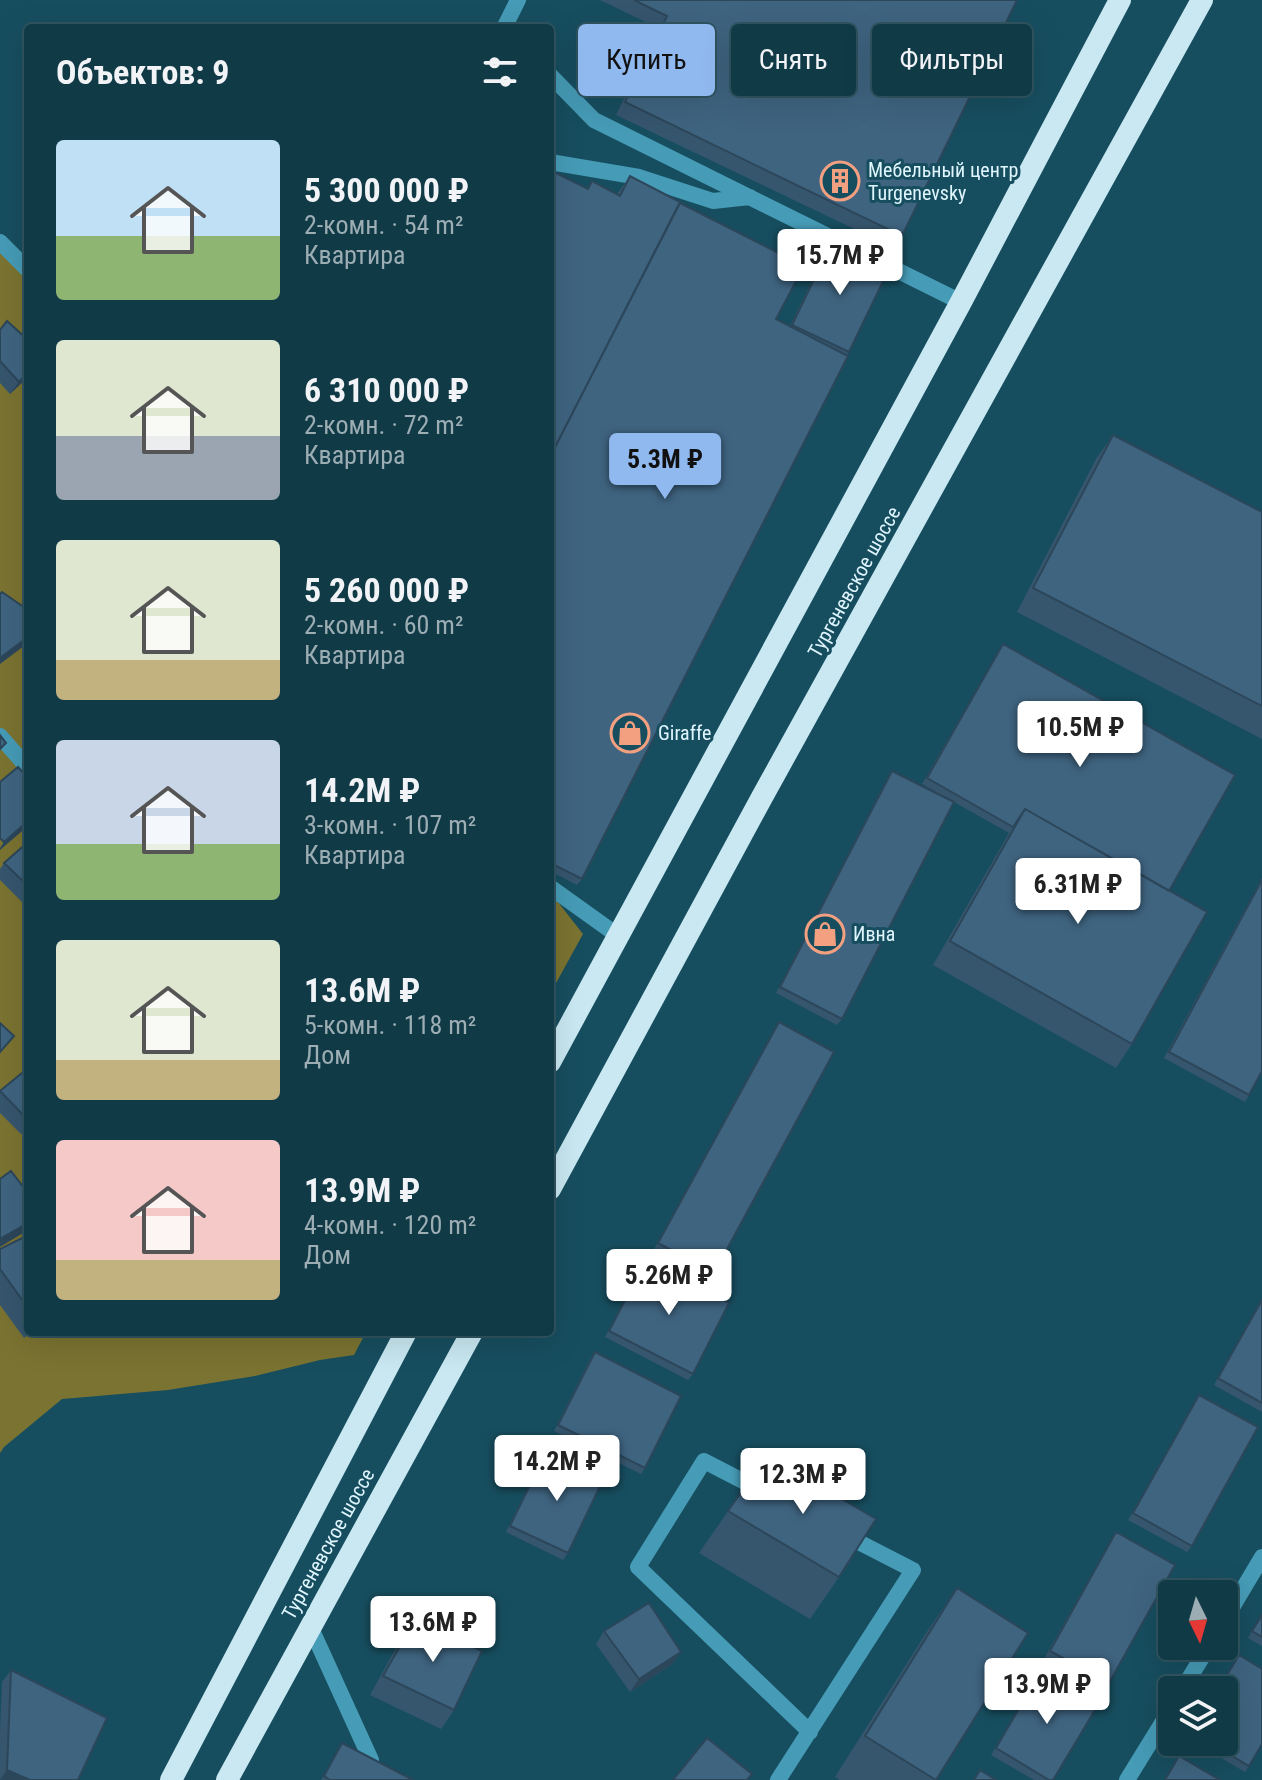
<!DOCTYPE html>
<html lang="ru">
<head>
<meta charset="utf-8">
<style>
  :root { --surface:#113a47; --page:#1a414e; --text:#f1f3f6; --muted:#9cadb4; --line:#305460; --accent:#90b9f0 }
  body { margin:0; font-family:"Roboto Condensed",sans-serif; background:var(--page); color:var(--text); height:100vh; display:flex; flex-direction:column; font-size:30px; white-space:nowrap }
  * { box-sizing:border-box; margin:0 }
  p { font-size:26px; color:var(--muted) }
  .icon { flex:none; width:44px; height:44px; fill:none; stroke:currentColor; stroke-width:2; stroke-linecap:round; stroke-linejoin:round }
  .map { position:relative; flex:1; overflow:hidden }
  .details { position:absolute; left:24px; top:24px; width:530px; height:1312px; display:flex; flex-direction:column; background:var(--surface); border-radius:8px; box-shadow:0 8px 32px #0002,0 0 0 2px var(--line) }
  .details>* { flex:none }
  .top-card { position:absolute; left:578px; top:24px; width:564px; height:72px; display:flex; gap:16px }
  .needle { width:52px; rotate:175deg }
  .controls { position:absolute; left:1158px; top:1580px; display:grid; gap:16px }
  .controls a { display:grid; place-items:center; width:80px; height:80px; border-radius:8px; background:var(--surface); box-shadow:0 8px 32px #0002,0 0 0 2px var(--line); font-size:40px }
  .price { position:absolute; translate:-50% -68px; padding:0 18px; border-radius:8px; background:#fff; color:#222; font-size:26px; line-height:52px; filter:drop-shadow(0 2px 4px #0008) }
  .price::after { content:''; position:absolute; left:50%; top:48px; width:24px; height:18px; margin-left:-12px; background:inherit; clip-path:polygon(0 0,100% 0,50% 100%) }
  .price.on { background:var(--accent); color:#111 }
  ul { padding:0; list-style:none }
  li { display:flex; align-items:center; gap:24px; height:200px; padding:0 32px }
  li span { display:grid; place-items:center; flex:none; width:224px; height:160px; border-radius:8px; color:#555 }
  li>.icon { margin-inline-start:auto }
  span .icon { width:96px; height:96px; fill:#fffc; stroke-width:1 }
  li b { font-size:34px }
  h2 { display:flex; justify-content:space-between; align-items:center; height:96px; padding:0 32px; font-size:34px }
  .pill { padding:0 28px; border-radius:8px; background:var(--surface); box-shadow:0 8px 32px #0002,0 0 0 2px var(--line); font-size:28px; line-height:72px }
  .pill.on { background:var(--accent); color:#111 }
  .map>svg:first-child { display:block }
  .green { fill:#7b7331 }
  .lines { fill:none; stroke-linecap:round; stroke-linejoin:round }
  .service { stroke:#469bb6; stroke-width:16 }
  .minor { stroke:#469bb6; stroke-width:16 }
  .trunk { stroke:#c9e8f2; stroke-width:22 }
  .wall { fill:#36566e }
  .shaded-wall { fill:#2c465a }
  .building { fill:#3f6480; stroke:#2c465a; stroke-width:2 }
  .labels { text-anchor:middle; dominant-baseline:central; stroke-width:6; stroke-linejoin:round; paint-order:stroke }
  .poi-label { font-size:20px; fill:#e0f6fe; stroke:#174e5f; text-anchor:start }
  .street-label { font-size:20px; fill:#e0f6fe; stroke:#174e5f }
</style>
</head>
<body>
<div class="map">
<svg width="1262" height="1780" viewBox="0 0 1262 1780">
  <rect width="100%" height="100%" fill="#174e5f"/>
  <path class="green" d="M0,237L28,270V1332H366L354,1355L320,1360L255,1376L168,1390L62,1399L4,1447L0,1453Z
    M550,892L583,934L550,994Z"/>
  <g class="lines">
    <path class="service" d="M504,28L518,0
      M550,75L594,120L961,302
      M550,162L639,177L713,201L750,197
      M764,1492L704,1461L638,1567L810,1732
      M310,1626L371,1760L362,1780
      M778,1780L913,1570L841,1533"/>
    <path class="minor" d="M0,242L28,270
      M0,736L28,768
      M550,887L617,935
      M1224,1621L1262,1557
      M1182,1690L1209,1646
      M1127,1780L1172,1707"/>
    <path class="trunk" d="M550,1062L961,302L1120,0
      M550,1189L761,799L1202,0
      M171,1780L406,1332
      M227,1780L472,1332"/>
  </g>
  <path class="wall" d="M600,0H1017L902,236L894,248L616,115L658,28Z
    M550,170L587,189L592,181L617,194L630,176L680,203L776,319L790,326L828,248L832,242L849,352L582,879L577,885L550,871Z
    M0,330L28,377L10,394L0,383Z
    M1113,435L1262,512V739L1017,612L1096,459Z
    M1003,644L1169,891L1132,1044L1116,1068L933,965L1009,833L922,784Z
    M892,771L842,1019L837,1025L776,993L888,777Z
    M28,842V908L0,880V869L4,863Z
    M1262,878V1071L1245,1102L1164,1058Z
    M779,1022L714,1273L709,1280L654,1249Z
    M28,1068V1128L21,1134L0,1113V1091Z
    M28,1235V1332H32L24,1338L0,1305V1249Z
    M646,1260L693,1374L688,1380L605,1337Z
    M1262,1299V1412L1214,1385Z
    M595,1352L645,1468L641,1474L554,1431L590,1359Z
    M1199,1395L1192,1546L1187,1552L1128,1520Z
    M546,1452L568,1553L563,1560L506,1532L542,1458Z
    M767,1455L839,1577L810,1619L699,1553Z
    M1116,1532L1109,1683L1104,1689L1045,1657Z
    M957,1588L936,1780H840L835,1777L928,1630Z
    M1262,1614V1646L1248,1638Z
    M415,1619L454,1710L441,1729L370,1695L402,1637Z
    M604,1631L681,1652L672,1664L630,1692L596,1644Z
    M11,1670L107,1718L0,1780V1731L2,1682Z
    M1037,1678L1053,1780H1034L991,1755Z
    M1194,1742H1224L1249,1766L1245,1772Z
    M342,1743L413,1780H321Z"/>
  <path class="shaded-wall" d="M28,373V377L10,394L19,382Z
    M28,637V643L0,664V658Z
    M28,821V826L0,850V848L4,842Z
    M28,1223V1230L0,1247V1239Z
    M681,1652L672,1664L630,1692L639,1679Z
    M7,1770L30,1780H0Z"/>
  <path class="building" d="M634,0H1017L902,236L625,102L667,16Z
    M550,170L588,189L592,181L620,196L630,176L680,202L550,457Z
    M680,203L804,266L776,319L848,356L582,879L550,863V457Z
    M832,242L889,269L849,352L792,325Z
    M7,321L28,340V373L19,382L0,361V330Z
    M1113,435L1262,512V706L1033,588Z
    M2,592L28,610V637L0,658V594Z
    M1003,644L1235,775L1169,891L1025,809L1013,827L927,778Z
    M0,735L6,743L0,749Z
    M18,767L28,778V821L4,842L0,838V782Z
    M892,771L954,802L842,1019L780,987Z
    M1025,809L1207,912L1132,1044L950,941Z
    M28,842V886L4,863Z
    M1262,880V1071L1249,1095L1169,1052Z
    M550,929L554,934L550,942Z
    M779,1022L834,1052L714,1273L658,1243Z
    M0,1023L14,1036L0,1052Z
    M28,1068V1120L0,1091Z
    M11,1171L28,1193V1223L0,1239V1179Z
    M28,1235V1308L0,1269V1249Z
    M646,1260L729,1303L693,1374L609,1331Z
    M1262,1300V1403L1218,1378Z
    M595,1352L681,1396L645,1468L558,1425Z
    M1199,1395L1258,1427L1192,1546L1133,1513Z
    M546,1452L603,1480L568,1553L510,1526Z
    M767,1455L876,1519L839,1577L728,1511Z
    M1116,1532L1175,1565L1109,1683L1050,1651Z
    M957,1588L1028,1633L936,1780L865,1736Z
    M649,1603L681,1652L639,1679L604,1631Z
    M1262,1615V1637L1252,1631Z
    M415,1619L482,1651L454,1710L383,1676Z
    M1239,1655L1262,1669V1744L1249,1766L1209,1742H1224V1690H1218Z
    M11,1670L107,1718L78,1780H30L7,1770Z
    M1041,1671L1098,1705L1053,1780H1049L996,1748Z
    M707,1738L752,1774L747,1780H673Z
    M342,1743L413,1780H330L324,1776Z
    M1179,1756L1220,1780H1165Z
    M980,1770L996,1780H974Z"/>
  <defs>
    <g id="building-ring" transform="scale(2)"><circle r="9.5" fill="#174e5f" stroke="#f2a080" stroke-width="1.5"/><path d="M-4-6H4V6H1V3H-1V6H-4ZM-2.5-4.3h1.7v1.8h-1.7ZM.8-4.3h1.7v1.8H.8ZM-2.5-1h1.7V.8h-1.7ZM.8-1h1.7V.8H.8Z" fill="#f2a080"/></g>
    <g id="shop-ring" transform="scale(2)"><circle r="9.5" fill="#174e5f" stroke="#f2a080" stroke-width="1.5"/><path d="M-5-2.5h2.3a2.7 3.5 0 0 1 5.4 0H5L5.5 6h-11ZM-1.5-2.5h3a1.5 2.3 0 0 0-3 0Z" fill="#f2a080"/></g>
  </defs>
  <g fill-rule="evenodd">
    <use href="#building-ring" x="840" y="181"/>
    <use href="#shop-ring" x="630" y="733"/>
    <use href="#shop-ring" x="825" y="934"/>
  </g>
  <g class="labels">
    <g class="poi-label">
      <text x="868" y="170">Мебельный центр<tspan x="868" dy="23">Turgenevsky</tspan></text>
      <text x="658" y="733">Giraffe</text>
      <text x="853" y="934">Ивна</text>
    </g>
    <g class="street-label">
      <text transform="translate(854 582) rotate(-61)">Тургеневское шоссе</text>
      <text transform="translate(328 1544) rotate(-61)">Тургеневское шоссе</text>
    </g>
  </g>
</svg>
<div class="controls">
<a><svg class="needle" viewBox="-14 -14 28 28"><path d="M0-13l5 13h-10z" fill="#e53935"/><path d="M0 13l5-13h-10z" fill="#9cadb4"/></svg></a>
<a><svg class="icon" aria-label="layers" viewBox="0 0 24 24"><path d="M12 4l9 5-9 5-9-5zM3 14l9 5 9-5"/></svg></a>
</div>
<b class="price" style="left:840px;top:297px">15.7M ₽</b>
<b class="price on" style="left:665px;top:501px">5.3M ₽</b>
<b class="price" style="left:1080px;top:769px">10.5M ₽</b>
<b class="price" style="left:1078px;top:926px">6.31M ₽</b>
<b class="price" style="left:669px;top:1317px">5.26M ₽</b>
<b class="price" style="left:557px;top:1503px">14.2M ₽</b>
<b class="price" style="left:803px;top:1516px">12.3M ₽</b>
<b class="price" style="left:433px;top:1664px">13.6M ₽</b>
<b class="price" style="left:1047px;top:1726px">13.9M ₽</b>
<div class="top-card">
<a class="pill on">Купить</a>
<a class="pill">Снять</a>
<a class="pill">Фильтры</a>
</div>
<section class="details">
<h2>Объектов: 9<svg class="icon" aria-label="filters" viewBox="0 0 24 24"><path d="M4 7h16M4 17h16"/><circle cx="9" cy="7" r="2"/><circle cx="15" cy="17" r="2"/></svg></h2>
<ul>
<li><span style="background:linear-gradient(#bfe0f5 60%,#8fb573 0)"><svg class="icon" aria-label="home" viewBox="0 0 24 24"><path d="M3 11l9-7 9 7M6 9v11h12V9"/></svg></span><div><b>5 300 000 ₽</b><p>2-комн. · 54 m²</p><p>Квартира</p></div></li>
<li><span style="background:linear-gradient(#dfe7d0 60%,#9aa5b1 0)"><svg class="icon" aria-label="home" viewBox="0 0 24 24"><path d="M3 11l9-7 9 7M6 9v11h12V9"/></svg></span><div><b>6 310 000 ₽</b><p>2-комн. · 72 m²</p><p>Квартира</p></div></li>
<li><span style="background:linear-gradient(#dfe7d0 75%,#c2b280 0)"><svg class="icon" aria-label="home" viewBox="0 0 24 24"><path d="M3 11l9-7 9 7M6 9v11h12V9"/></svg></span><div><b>5 260 000 ₽</b><p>2-комн. · 60 m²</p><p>Квартира</p></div></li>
<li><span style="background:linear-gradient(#c9d6e8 65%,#8fb573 0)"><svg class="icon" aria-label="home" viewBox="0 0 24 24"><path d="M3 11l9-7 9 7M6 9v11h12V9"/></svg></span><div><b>14.2M ₽</b><p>3-комн. · 107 m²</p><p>Квартира</p></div></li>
<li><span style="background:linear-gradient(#dfe7d0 75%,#c2b280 0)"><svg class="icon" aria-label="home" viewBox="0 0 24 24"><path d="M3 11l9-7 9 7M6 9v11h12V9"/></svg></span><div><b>13.6M ₽</b><p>5-комн. · 118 m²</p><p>Дом</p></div></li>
<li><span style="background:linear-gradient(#f6c9c9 75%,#c2b280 0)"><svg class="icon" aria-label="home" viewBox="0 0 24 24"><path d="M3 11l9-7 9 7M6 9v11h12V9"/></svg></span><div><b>13.9M ₽</b><p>4-комн. · 120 m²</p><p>Дом</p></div></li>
</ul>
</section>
</div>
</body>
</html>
